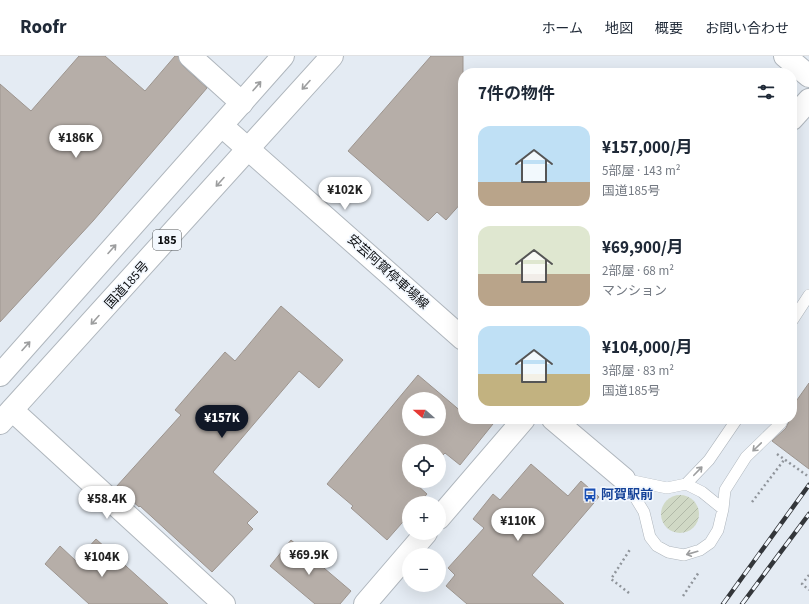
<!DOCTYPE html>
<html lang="ja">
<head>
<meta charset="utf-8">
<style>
  :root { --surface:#fff; --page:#f2f2f3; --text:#1f2937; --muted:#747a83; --line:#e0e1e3; --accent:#111827 }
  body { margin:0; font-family:"Source Sans 3","Noto Sans JP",sans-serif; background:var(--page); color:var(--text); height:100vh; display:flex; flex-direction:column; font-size:15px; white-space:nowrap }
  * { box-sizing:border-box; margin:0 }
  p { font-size:13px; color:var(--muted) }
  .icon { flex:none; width:22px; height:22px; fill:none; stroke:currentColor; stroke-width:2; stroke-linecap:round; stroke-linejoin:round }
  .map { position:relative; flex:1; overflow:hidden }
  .drawer { position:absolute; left:458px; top:12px; width:339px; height:356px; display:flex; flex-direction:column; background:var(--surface); border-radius:16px; box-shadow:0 4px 16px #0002 }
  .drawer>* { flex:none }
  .needle { width:26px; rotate:290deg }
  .buttons { position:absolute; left:402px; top:336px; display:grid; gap:8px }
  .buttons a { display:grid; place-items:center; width:44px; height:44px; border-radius:50%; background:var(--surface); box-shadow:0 4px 16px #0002; font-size:20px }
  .price { position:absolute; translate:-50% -34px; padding:0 9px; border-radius:14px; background:#fff; color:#222; font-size:13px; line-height:26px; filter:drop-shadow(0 1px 2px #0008) }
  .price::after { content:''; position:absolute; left:50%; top:24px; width:12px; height:9px; margin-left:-6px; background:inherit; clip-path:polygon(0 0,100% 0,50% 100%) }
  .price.active { background:var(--accent); color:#fff }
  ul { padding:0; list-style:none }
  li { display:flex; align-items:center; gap:12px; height:100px; padding:0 20px }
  li span { display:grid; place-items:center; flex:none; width:112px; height:80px; border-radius:12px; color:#555 }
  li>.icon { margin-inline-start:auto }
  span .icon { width:48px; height:48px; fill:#fffc; stroke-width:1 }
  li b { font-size:17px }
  h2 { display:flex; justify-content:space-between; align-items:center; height:48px; padding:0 20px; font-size:17px }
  header { display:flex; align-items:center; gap:24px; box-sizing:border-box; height:56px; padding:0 20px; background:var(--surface); border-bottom:1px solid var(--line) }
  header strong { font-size:19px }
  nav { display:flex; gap:22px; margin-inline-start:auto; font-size:14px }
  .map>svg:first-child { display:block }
  .garden { fill:url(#garden-furrows) }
  .building { fill:#b6aea8; stroke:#9d958f; fill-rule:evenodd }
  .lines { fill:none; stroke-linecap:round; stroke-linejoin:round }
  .lane-casing { stroke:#afb6bd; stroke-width:12 }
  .street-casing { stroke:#afb6bd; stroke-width:24 }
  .secondary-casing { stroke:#afb6bd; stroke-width:24 }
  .highway-casing { stroke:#afb6bd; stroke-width:24 }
  .path { stroke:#90959b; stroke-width:2.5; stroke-dasharray:2 3; stroke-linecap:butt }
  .lane { stroke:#fff; stroke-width:11 }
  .street { stroke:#fff; stroke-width:22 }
  .secondary { stroke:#fff; stroke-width:22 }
  .highway { stroke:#fff; stroke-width:22 }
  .rail-casing { stroke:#33363a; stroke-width:4.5 }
  .rail { stroke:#f3f8fe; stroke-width:3; stroke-dasharray:9; stroke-linecap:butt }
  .oneway { stroke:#9d9e9f }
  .labels { text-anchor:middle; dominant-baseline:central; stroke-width:3.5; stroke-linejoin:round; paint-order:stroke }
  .shield { fill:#f3f8fe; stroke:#515457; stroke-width:1 }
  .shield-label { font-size:12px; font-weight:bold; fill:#0b0d10 }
  .street-label { font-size:13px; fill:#0b0d10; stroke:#f3f8fe }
  .transit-label { font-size:13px; font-weight:bold; fill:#164399; stroke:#f3f8fe; text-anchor:start }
</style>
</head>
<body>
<header>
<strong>Roofr</strong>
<nav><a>ホーム</a><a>地図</a><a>概要</a><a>お問い合わせ</a></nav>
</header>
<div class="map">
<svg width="809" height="548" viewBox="0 0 809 548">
  <defs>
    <pattern id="garden-furrows" width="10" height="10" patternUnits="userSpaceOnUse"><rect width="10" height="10" fill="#d0d9c5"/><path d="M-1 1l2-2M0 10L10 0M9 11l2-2" fill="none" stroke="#b1b9a8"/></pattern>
  </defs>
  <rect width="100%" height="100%" fill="#e4ebf3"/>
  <path class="garden" d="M661 458a19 19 0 1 1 38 0a19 19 0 1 1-38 0Z"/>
  <path class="building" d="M79,0H105L145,35L175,0H178L182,9L207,32L93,165L0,266V28L31,55Z
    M431,0H463V145L446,164L437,156L428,165L348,95Z
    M281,250L343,304L319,332L299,315L213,416L258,456L247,467L253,473L212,516L140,450L139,451L116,431L181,359L175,354L225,296L235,305Z
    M418,319L463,357V363H497L460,409L445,397L439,403V395H409V425H420L417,429L427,438L419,447H409V459L387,484L351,452L353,450L327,428ZM409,343H439V373H409Z
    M809,327V413L772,385L786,372L790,363H792V351Z
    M531,408L568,440L581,425L599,441L532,519L564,548H467L446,530L455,519L448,512L484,472L473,463L493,438L500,444Z
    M96,483L168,548H89L45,508L60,490L76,505Z
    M291,484L351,535L340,548H315L270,510Z"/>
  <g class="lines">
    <g class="lane-casing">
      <path id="lane" d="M792,265L809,239
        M624,423L644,456L650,481L657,490L668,496L684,499L700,494L710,487L718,474L723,453L725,434L746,401L781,367L783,363
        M624,423L667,432L686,428L709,404L737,363
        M686,428L702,436L723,453"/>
    </g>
    <g class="street-casing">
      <path id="street" d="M190,0L242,47
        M12,354L224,548
        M439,462L524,363
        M365,548L426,477"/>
    </g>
    <g class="secondary-casing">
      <path id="secondary" d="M785,0L809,20
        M792,63L809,44
        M222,70L463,283
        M553,363L624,423"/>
    </g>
    <g class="highway-casing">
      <path id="highway" d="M0,319L283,0
        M0,367L332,0"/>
    </g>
    <path class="path" d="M777,398L809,421
      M752,446L784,404
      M809,519L802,528L809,534
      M629,537L611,523L631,492
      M683,540L699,516"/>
    <use href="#lane" class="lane"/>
    <use href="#street" class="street"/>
    <use href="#secondary" class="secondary"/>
    <use href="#highway" class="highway"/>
    <g class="rail-casing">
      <path id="rail" d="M723,548L809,429
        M742,548L809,458"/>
    </g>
    <use href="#rail" class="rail"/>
  </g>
  <defs><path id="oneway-shaft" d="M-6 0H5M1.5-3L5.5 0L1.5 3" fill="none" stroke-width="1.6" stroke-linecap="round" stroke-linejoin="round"/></defs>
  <g class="oneway">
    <use href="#oneway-shaft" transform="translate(306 29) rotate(132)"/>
    <use href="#oneway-shaft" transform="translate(257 30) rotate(-49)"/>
    <use href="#oneway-shaft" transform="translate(220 126) rotate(132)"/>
    <use href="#oneway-shaft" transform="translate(112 193) rotate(-48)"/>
    <use href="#oneway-shaft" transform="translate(95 264) rotate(132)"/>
    <use href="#oneway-shaft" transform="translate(26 290) rotate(-48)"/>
    <use href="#oneway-shaft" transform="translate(757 391) rotate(136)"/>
    <use href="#oneway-shaft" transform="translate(698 415) rotate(-46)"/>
    <use href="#oneway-shaft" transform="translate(692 497) rotate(164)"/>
  </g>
  <defs>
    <g id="bus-bare" transform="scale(1.08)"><path d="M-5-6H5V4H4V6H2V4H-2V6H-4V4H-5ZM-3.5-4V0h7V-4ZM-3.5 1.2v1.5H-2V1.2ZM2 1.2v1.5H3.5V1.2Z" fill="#1a4fb4" stroke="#f3f8fe" stroke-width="2.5" paint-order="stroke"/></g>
  </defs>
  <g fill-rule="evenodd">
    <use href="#bus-bare" x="590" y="439"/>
  </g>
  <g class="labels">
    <rect class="shield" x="153" y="174" width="28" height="20" rx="3"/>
    <g class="shield-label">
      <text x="167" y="184">185</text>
    </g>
    <g class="street-label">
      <text transform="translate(388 216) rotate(42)">安芸阿賀停車場線</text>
      <text transform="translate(127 229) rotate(-48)">国道185号</text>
    </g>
    <g class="transit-label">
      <text x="601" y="439">阿賀駅前</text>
    </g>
  </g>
</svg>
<div class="buttons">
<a><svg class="needle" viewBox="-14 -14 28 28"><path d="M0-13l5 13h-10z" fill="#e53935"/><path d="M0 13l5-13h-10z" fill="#747a83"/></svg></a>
<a><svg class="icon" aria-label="locate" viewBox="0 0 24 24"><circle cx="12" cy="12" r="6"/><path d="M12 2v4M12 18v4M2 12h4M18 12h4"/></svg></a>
<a>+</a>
<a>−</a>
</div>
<b class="price" style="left:76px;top:103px">¥186K</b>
<b class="price" style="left:345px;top:155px">¥102K</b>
<b class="price active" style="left:222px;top:383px">¥157K</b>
<b class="price" style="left:107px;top:464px">¥58.4K</b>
<b class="price" style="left:518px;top:486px">¥110K</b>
<b class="price" style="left:309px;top:520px">¥69.9K</b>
<b class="price" style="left:102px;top:522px">¥104K</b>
<section class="drawer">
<h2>7件の物件<svg class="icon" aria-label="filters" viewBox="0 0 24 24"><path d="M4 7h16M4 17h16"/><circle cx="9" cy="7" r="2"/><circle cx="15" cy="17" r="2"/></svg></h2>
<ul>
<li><span style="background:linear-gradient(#bfe0f5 70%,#b9a48a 0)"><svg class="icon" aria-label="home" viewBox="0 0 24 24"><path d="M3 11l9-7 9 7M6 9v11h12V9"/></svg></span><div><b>¥157,000/月</b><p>5部屋 · 143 m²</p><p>国道185号</p></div></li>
<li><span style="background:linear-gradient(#dfe7d0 60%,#b9a48a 0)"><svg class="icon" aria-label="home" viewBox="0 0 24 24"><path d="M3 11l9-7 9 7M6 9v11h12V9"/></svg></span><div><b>¥69,900/月</b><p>2部屋 · 68 m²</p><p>マンション</p></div></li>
<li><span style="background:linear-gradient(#bfe0f5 60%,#c2b280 0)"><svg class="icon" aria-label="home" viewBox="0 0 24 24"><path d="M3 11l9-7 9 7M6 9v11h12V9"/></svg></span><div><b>¥104,000/月</b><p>3部屋 · 83 m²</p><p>国道185号</p></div></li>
</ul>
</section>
</div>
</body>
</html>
